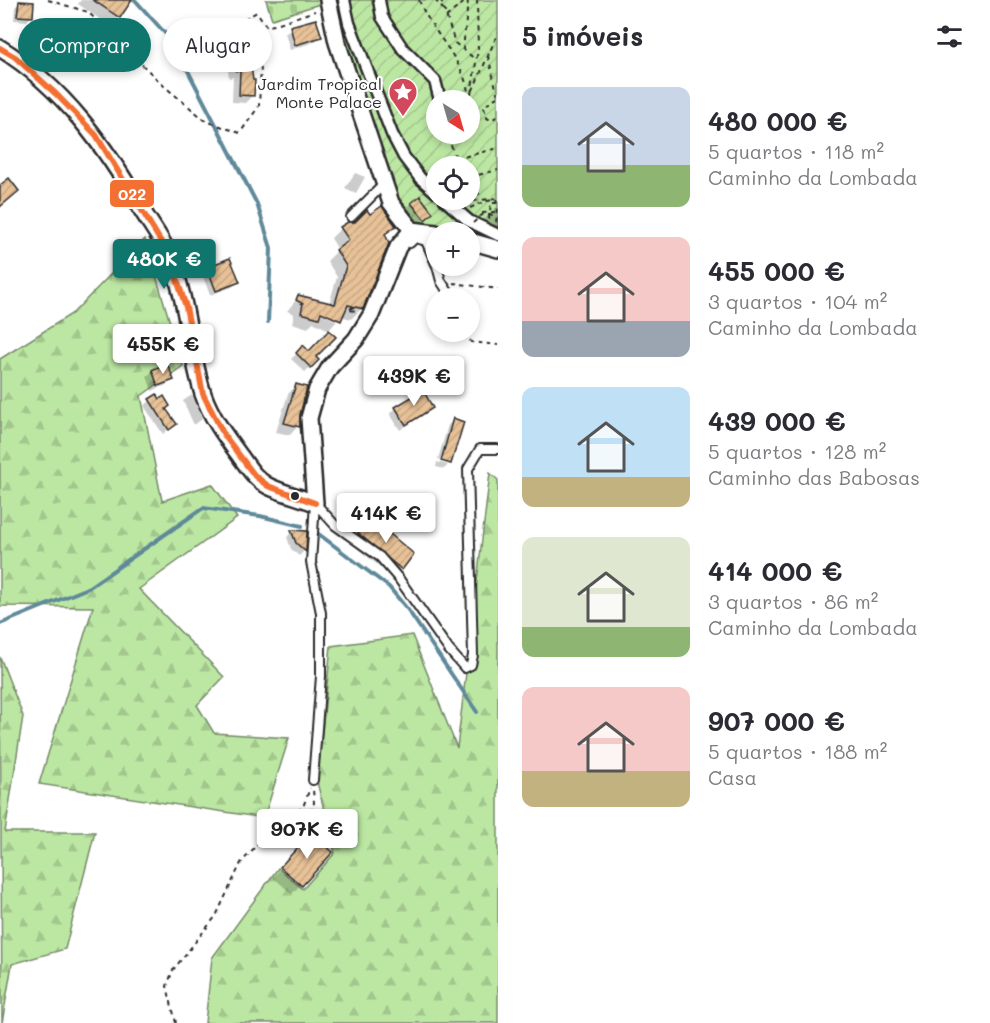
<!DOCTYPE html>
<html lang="pt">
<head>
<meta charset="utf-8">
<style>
  :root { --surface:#fff; --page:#f2f2f3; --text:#2b2b33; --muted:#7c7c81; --accent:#0f766e }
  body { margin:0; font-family:Mali,sans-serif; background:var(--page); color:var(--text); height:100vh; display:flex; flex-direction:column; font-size:22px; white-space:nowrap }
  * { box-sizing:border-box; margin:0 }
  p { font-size:20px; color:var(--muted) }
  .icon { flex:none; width:33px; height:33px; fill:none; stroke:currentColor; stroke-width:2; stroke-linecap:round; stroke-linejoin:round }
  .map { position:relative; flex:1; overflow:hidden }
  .sheet { display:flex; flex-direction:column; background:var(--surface); width:492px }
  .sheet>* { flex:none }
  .hud { position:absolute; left:18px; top:18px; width:390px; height:54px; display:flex; gap:12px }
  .needle { width:39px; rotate:143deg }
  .tools { position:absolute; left:426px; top:90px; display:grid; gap:12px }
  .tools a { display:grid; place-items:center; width:54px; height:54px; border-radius:50%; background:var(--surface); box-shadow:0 3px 9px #0003; font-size:30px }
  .price { position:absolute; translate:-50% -51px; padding:0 14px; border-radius:6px; background:#fff; color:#222; font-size:20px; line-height:39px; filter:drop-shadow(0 2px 3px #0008) }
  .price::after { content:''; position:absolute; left:50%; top:36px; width:18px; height:14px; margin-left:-9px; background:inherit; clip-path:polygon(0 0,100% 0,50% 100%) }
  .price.current { background:var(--accent); color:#fff }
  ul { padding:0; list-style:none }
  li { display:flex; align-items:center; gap:18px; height:150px; padding:0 24px }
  li span { display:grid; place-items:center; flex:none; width:168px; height:120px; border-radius:12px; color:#555 }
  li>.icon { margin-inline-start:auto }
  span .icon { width:72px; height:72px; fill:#fffc; stroke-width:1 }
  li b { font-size:26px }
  h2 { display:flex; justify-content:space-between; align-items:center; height:72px; padding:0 24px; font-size:26px }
  .pill { padding:0 21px; border-radius:27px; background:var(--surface); box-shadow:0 3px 9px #0003; font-size:21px; line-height:54px }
  .pill.current { background:var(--accent); color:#fff }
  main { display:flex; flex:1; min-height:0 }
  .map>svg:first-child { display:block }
  .forest { fill:url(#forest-firs); stroke:#748967; stroke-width:1.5 }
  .cemetery { fill:url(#cemetery-stones); stroke:#748967; stroke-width:1.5 }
  .garden { fill:url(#garden-furrows); stroke:#748967; stroke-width:1.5; fill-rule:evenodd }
  .shadow { fill:#0003; fill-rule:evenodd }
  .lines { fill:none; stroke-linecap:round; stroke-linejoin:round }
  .stream { stroke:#5f8999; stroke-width:4 }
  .building { fill:url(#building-hatch); stroke:#2b2b2b; stroke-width:1.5 }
  .service-casing { stroke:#2b2b2b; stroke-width:12 }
  .pedestrian-casing { stroke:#2b2b2b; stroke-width:15 }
  .minor-casing { stroke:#2b2b2b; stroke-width:20 }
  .path { stroke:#2b2b2b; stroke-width:2; stroke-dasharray:4.5 4.5; stroke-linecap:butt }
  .service { stroke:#fff; stroke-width:8 }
  .pedestrian { stroke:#fff; stroke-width:10 }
  .minor { stroke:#fff; stroke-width:15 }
  .path-bridge { stroke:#2b2b2b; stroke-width:2; stroke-dasharray:4.5 4.5; stroke-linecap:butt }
  .bus-1-casing { stroke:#fff; stroke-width:10 }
  .bus-1 { stroke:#f37032; stroke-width:6 }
  .bus-dot { fill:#2b2b2b; stroke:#fff; stroke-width:2 }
  .labels { text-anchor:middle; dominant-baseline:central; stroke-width:4.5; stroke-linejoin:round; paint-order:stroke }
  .poi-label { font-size:16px; fill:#2b2b2b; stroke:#fff; text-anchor:end }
  .line-badge { stroke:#fff; stroke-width:2 }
  .badge-label { font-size:16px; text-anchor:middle; font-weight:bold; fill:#fff }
</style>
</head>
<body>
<main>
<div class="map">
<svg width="498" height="1023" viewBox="0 0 498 1023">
  <defs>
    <pattern id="forest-firs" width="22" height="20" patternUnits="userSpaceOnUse" patternTransform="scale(1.5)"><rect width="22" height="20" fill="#bce7a3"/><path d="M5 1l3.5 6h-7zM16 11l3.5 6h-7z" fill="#a2c68c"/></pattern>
    <pattern id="cemetery-stones" width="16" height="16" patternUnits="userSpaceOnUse" patternTransform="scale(1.5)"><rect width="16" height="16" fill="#bce7a3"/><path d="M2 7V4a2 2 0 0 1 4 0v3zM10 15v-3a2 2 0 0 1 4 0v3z" fill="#a2c68c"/></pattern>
    <pattern id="garden-furrows" width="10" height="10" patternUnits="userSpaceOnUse" patternTransform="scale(1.5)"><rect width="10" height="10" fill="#bce7a3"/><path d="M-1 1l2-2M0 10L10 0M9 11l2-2" fill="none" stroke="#a2c68c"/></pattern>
    <pattern id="building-hatch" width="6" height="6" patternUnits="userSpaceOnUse" patternTransform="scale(1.5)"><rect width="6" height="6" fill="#e7c197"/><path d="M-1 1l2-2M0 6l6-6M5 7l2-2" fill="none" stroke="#c6a682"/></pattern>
  </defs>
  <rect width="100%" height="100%" fill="#fff"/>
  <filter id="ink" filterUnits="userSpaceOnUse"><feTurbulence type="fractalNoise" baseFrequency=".0167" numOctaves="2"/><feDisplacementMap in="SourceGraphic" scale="12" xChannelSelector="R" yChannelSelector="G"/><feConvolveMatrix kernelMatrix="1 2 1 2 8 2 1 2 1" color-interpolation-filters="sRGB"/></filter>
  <g filter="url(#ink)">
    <path class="forest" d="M145,239L183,366L141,396L162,501L212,484L237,518L139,589L224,677L197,705L214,733L289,738L264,818L39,784L93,607L0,606V359L73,313Z
      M490,473L498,480V1023H205L212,958L278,868L303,889L335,853L317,782L331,646L412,635L457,748Z
      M0,657L23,716L5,832H95L65,949L12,964L2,1023Z"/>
    <path class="cemetery" d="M266,0H322L323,3L272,19Z"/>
    <path class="garden" d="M334,0H498V241L470,235V232L417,224L394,199ZM436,100H470V134H436ZM436,166H470V200H436Z"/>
    <path class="shadow" d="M81,0H123L119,17L110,26L78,4Z
      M20,3L31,16L27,21L14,20L15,7Z
      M291,28L320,37L314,42L290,50L285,33Z
      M233,49L253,95L245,103L232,102L233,77L229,78L226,57Z
      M355,173L365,177L356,193L345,188Z
      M412,204L431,213L412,230L401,215Z
      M496,208H498V235L484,232L487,217Z
      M369,216L394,226L384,236L362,308L351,319L341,316L329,330L313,322L308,328L292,323L294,314L287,311L299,296L329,304L337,277L327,261L338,250L331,238L341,228ZM320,309L337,317V321L318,312Z
      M208,268L238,281L232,287L210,295L202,274Z
      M303,348L317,360L305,372L291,359Z
      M153,371L172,379L166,385L152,391L147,376Z
      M296,386L298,426L290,435L276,432L288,394Z
      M192,395L202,419L194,425L183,401Z
      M156,396L175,424L163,434L144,406Z
      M396,408H432L400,430L390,414Z
      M454,420L449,463L448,464V462L438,459L448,425Z
      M437,462L448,465L444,469L436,467Z
      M362,528L400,569L392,577L350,542Z
      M292,532H305L304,551L299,556L291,549L287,537Z
      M303,844L330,852L292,894L273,877Z"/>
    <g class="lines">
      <path class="stream" d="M135,0L173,42L257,204L271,248L268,322
        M316,532L389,587L408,610L477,712
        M0,624L88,588L203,508L260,516L302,526"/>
    </g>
    <path class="building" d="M93,0H132L120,18Z
      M19,1L34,2L33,17L17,16Z
      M316,19L322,37L295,45L290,26Z
      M248,46L253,80H255L254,96L239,95L240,71H236L233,48Z
      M9,178L19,191L0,207V185Z
      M420,196L433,213L425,220L411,203Z
      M382,206L396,226L385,234L389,243L363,309L348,305L341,321L321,312L319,318L301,313L303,304L296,300L298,295L335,304L346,266L336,250L349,240L340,227L348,222H355L367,210L370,214Z
      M230,258L240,282L216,291L207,267Z
      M329,330L336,337L316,357L319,360L311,368L296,353L303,345L309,351Z
      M167,363L174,380L158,386L152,370Z
      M296,384L307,387L300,415V427L284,423Z
      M423,390L433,408L406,425L395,407Z
      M157,394L160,399L164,396L170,406L166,409L177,424L169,430L149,399Z
      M453,418L464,422L451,464L441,461Z
      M371,518L414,554L402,570L358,533Z
      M291,530L307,531L306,552L296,543Z
      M311,833L333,852L302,886L280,867Z"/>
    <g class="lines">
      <g class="service-casing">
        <path id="service" d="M351,217L384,184
          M410,243L415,238L426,241L436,264
          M437,266L441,281L452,298
          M315,503L335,525L380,557L399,579L449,650L465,668L471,665L473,655L468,469L480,449H497
          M313,780L321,676V613L311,562L315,503"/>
      </g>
      <g class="pedestrian-casing">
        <path id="pedestrian" d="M344,0L349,23L392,134L404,157L420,178L436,192
          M379,0L382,17L403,49L435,81L440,100
          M445,200L469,221L498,235"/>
      </g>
      <g class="minor-casing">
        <path id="minor" d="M328,0L337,42L391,203L412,230
          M0,48C63,87 106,147 142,210C151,225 163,241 170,257C188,302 189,349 203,394C211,417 226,437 240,456C248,467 255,479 268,486C282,493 300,497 315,503L309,418L317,389L330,367L356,339L371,315L398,247L412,230
          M412,230L436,233
          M470,241L498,249"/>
      </g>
      <path class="path" d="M48,0L88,12L164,86L206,121L240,133L259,106L261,67L246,18L257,12L267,27L315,11
        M419,0C432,35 467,61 469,100
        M435,0L443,9
        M441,0L455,43L475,59
        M446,17L467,0
        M463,50L468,0
        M488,56L498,96
        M471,94L478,50L477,0
        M498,97L491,100L484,108L487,118L491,120L498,116
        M469,99L498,33
        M456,159L498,148
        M459,166L450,143L460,134
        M470,177L498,170
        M470,185L480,195L479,199
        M465,202L498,198
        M470,208L486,201L498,200
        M482,213L495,212
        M489,219L491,203H498
        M496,222L498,209
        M453,283L498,289
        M354,307L348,310L356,311
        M466,332L471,342L498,345
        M308,837L304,833L314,803L313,789
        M176,1023L167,986L173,970L216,916L241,863L275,824L288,820L303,807L310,788"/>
      <use href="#service" class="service"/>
      <use href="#pedestrian" class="pedestrian"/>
      <use href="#minor" class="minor"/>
      <path class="path-bridge" d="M473,223L482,215H496"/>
      <g class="bus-1-casing">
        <path id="bus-1" d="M0,48L15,57L56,94L96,135L169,255L186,307L203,394L224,435L255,476L268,486L315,503"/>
      </g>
      <use href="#bus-1" class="bus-1"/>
    </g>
  </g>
  <defs>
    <g id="sight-pin" transform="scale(1.5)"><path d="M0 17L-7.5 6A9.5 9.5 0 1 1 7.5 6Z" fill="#d1495b" stroke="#fff"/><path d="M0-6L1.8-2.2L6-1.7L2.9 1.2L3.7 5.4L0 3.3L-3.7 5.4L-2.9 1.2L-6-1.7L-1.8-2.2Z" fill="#fff"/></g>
  </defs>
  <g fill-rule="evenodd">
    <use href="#sight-pin" x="403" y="92"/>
  </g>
  <circle class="bus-dot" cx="295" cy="496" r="5"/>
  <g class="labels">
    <g class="poi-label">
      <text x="382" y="83">Jardim Tropical<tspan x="382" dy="18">Monte Palace</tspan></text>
    </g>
  </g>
  <rect class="line-badge" x="109" y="179" width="46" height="29" rx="6" fill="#f37032"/>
  <g class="badge-label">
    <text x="132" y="200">022</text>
  </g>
</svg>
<div class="tools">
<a><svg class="needle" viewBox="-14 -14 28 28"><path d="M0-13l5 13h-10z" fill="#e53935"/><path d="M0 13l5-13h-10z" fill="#7c7c81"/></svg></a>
<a><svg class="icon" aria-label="locate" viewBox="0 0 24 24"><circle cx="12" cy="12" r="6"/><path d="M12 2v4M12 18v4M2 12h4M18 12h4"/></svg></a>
<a>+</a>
<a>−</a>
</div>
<b class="price current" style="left:164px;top:290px">480K €</b>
<b class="price" style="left:163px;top:375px">455K €</b>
<b class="price" style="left:414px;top:407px">439K €</b>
<b class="price" style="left:386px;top:544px">414K €</b>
<b class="price" style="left:307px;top:860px">907K €</b>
<div class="hud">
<a class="pill current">Comprar</a>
<a class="pill">Alugar</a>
</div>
</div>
<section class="sheet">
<h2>5 imóveis<svg class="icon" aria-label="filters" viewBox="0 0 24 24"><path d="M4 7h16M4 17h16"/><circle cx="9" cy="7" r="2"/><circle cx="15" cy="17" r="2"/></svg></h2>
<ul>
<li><span style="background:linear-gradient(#c9d6e8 65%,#8fb573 0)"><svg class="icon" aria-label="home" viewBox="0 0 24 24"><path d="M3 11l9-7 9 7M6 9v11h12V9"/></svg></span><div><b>480 000 €</b><p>5 quartos · 118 m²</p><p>Caminho da Lombada</p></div></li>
<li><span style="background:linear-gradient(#f6c9c9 70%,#9aa5b1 0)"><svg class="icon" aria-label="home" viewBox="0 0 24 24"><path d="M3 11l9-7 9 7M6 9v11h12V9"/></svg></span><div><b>455 000 €</b><p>3 quartos · 104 m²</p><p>Caminho da Lombada</p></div></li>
<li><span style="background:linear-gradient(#bfe0f5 75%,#c2b280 0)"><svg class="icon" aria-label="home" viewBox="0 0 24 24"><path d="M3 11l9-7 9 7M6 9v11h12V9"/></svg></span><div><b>439 000 €</b><p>5 quartos · 128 m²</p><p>Caminho das Babosas</p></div></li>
<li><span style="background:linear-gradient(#dfe7d0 75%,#8fb573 0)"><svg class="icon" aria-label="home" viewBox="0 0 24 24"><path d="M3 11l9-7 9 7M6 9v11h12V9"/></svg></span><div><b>414 000 €</b><p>3 quartos · 86 m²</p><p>Caminho da Lombada</p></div></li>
<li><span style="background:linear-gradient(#f6c9c9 70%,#c2b280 0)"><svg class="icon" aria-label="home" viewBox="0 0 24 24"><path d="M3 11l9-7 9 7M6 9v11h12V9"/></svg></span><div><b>907 000 €</b><p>5 quartos · 188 m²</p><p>Casa</p></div></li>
</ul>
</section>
</main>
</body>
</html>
